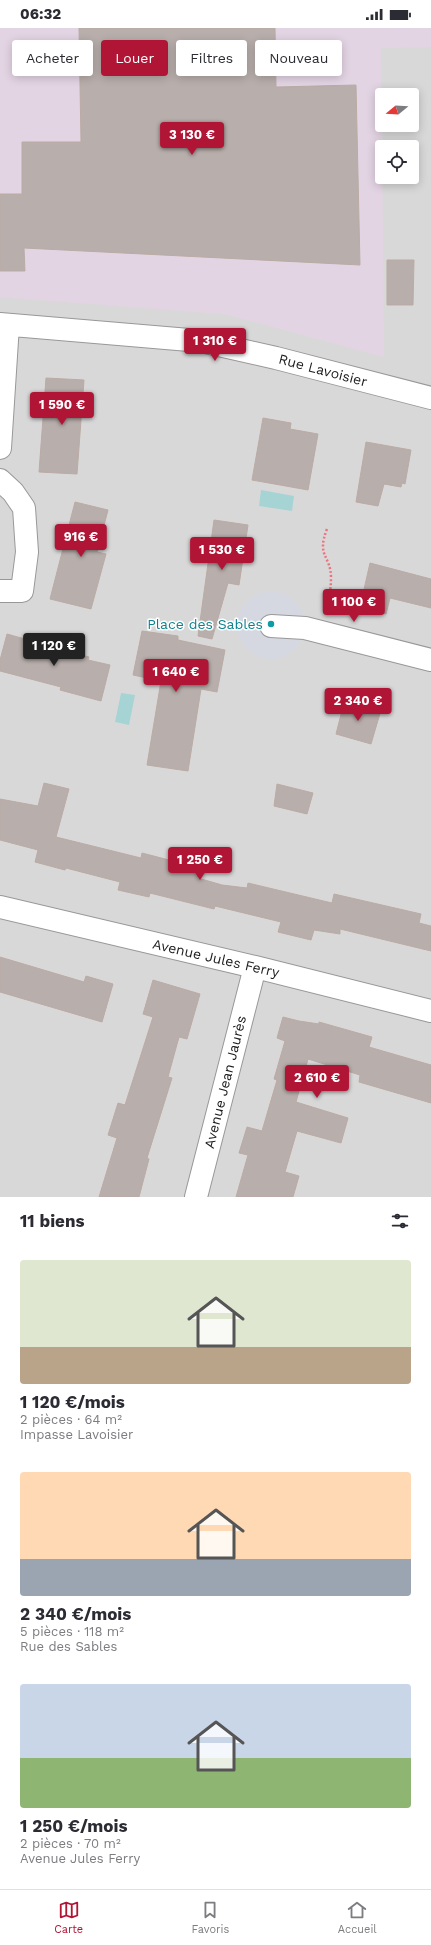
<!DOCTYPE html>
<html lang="fr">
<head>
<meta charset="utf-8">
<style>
  :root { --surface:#fff; --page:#f7f7f7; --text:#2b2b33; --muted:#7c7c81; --line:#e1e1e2; --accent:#b11535 }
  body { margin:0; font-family:"Work Sans",sans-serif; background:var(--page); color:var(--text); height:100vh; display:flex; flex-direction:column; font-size:15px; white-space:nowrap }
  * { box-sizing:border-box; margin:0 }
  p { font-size:13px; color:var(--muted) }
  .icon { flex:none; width:22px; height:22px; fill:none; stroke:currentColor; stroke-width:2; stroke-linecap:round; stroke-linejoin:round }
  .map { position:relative; height:1169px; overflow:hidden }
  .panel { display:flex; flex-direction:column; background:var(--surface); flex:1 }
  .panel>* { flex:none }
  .hud { position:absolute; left:12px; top:12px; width:407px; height:36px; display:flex; gap:8px }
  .needle { width:26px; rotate:252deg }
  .controls { position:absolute; left:375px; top:60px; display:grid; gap:8px }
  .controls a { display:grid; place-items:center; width:44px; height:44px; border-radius:4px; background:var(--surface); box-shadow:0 2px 10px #0003; font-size:20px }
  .price { position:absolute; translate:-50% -34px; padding:0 9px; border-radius:4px; background:var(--accent); color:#fff; font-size:13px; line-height:26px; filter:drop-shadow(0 1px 2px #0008) }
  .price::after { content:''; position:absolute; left:50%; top:24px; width:12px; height:9px; margin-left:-6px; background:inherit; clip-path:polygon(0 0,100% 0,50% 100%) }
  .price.active { background:#222; color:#fff }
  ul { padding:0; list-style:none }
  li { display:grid; align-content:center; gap:8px; height:212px; padding:0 20px }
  li span { display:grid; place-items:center; height:124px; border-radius:4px; color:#555 }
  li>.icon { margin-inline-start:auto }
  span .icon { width:72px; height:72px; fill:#fffc; stroke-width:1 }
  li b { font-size:17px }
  h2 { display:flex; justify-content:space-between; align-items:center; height:48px; padding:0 20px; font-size:17px }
  .tag { padding:0 14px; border-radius:4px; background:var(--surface); box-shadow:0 2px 10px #0003; font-size:14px; line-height:36px }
  .tag.active { background:var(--accent); color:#fff }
  .status { display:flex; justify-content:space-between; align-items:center; height:28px; padding:0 20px; background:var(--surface); direction:ltr }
  .status svg { height:11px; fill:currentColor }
  .tabs { display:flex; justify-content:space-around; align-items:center; height:56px; border-top:1px solid var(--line); background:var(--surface); font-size:11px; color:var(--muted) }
  .tabs a { display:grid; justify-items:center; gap:2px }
  .tabs .active { color:var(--accent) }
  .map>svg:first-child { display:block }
  .residential { fill:#d9d8d8; fill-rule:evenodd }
  .industrial { fill:#e3d4e4 }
  .plaza { fill:#d6d8e1 }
  .water { fill:#a6d4d5 }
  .building { fill:#b8aeab; stroke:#bbaba5 }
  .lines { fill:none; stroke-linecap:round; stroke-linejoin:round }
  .street-casing { stroke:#989898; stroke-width:24 }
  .path { stroke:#ea7480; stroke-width:2.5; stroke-dasharray:2 2; stroke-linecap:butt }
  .street { stroke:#fff; stroke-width:22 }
  .culture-dot { fill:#0f9aa8; stroke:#fff; stroke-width:1.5 }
  .labels { text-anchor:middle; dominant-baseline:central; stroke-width:3; stroke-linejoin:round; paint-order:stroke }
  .street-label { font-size:14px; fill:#1b1b1b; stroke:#fff }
  .culture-label { font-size:14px; fill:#0d838f; stroke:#fff; text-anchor:end }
</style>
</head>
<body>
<div class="status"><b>06:32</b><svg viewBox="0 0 49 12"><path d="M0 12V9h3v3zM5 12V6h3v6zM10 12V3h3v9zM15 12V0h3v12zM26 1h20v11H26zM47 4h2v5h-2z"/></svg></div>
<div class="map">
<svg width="431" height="1169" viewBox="0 0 431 1169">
  <rect width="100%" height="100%" fill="#ebe6e1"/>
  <path class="residential" d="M0,0H431V1169H0ZM382,67H412V97H382ZM382,119H412V149H382Z"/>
  <path class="industrial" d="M0,0H431V19L381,20L384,329L225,286L0,269Z"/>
  <path class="plaza" d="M237 597a34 34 0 1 1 68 0a34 34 0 1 1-68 0Z"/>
  <path class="water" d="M261,462L294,468L292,483L259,478Z
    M121,665L135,667L129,697L115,694Z"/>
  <path class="building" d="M79,0H275L276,59L356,57L360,237L24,220L25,243H0V166H22V114H81Z
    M387,232H414L413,277H387Z
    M46,350L84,352L77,446L39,444Z
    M263,390L291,395L290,401L318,406L308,462L252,452Z
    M366,414L411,422L405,456L402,455L401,459L384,456L378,478L356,474Z
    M75,474L108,482L97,524L106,526L91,581L50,571Z
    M214,492L248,497L239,557L228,555L212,611L198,608Z
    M370,535L431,551V580L390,570L386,586L360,579Z
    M142,603L178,608V612L225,622L217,664L201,661L188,743L147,737L161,653L133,647Z
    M7,606L89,629L88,632L110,637L101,673L60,662L61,659L0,643V632Z
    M345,671L381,682L371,716L336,706Z
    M44,755L69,761L56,809L141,830L142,825L200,840L198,850L222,857L247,860L248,855L332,875L334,866L421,886L419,895L431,898V923L340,901V906L314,902L311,912L278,904L281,894L215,878L214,881L150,865L149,869L118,862L120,854L66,840L65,842L35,834L38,822L0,812V771L38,778Z
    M277,756L313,765L307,786L274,778Z
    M0,929L84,954L86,948L113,956L102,994L0,964Z
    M153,952L200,966L187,1011L179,1009L168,1049L172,1050L147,1130L149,1131L139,1169H99L117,1110L108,1107L118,1075L125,1077L153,989L143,986Z
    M283,989L299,993L319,996V994L372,1009L369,1019L431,1037V1075L359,1054L360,1047L308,1031L296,1074L348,1090L341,1115L297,1103L285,1144L299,1148L293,1169H236L248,1127L239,1125L247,1099L262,1103L277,1052L274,1051L285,1013L277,1010Z"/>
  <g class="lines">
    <g class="street-casing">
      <path id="street" d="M0,296L201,313L276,330L431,370
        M0,420L8,297
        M0,452L13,464L24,480L27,524L22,563H0
        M271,598L305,600L431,632
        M0,879L255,939L431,983
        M196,1169L255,939"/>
    </g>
    <path class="path" d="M327,501C316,529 331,527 331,550C331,560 329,569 329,579"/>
    <use href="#street" class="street"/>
  </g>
  <circle class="culture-dot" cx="271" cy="596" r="4"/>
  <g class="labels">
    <g class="street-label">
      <text transform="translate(323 342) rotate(15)">Rue Lavoisier</text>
      <text transform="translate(216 930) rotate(13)">Avenue Jules Ferry</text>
      <text transform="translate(225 1054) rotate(-76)">Avenue Jean Jaurès</text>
    </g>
    <g class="culture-label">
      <text x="263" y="596">Place des Sables</text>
    </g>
  </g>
</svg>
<div class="controls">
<a><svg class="needle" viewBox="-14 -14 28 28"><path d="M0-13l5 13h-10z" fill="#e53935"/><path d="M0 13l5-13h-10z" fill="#7c7c81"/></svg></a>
<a><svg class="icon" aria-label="locate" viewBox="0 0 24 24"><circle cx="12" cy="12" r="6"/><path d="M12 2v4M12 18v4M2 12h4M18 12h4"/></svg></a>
</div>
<b class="price" style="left:192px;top:128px">3 130 €</b>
<b class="price" style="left:215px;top:334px">1 310 €</b>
<b class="price" style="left:62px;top:398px">1 590 €</b>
<b class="price" style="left:81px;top:530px">916 €</b>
<b class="price" style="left:222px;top:543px">1 530 €</b>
<b class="price" style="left:354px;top:595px">1 100 €</b>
<b class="price active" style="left:54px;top:639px">1 120 €</b>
<b class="price" style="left:176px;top:665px">1 640 €</b>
<b class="price" style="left:358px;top:694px">2 340 €</b>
<b class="price" style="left:200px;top:853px">1 250 €</b>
<b class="price" style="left:317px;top:1071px">2 610 €</b>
<div class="hud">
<a class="tag">Acheter</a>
<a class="tag active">Louer</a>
<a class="tag">Filtres</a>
<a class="tag">Nouveau</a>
</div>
</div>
<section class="panel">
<h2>11 biens<svg class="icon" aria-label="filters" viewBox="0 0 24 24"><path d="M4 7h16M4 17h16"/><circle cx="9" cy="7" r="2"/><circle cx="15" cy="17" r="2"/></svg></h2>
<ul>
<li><span style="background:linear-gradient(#dfe7d0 70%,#b9a48a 0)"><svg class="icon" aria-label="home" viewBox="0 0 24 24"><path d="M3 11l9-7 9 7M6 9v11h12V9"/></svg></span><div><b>1 120 €/mois</b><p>2 pièces · 64 m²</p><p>Impasse Lavoisier</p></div></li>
<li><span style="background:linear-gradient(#ffd9b3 70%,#9aa5b1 0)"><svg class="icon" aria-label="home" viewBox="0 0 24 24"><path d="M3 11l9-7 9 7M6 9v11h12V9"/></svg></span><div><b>2 340 €/mois</b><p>5 pièces · 118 m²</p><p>Rue des Sables</p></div></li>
<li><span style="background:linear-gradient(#c9d6e8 60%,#8fb573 0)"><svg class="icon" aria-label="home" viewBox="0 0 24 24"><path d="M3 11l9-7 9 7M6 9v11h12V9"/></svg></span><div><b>1 250 €/mois</b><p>2 pièces · 70 m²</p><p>Avenue Jules Ferry</p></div></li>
</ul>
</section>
<nav class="tabs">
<a class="active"><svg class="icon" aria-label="map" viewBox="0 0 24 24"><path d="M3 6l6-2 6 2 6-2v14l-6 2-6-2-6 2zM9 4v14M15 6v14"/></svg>Carte</a>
<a><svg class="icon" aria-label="saved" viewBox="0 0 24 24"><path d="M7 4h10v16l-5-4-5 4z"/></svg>Favoris</a>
<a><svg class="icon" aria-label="home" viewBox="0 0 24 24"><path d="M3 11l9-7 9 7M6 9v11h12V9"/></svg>Accueil</a>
</nav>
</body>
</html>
